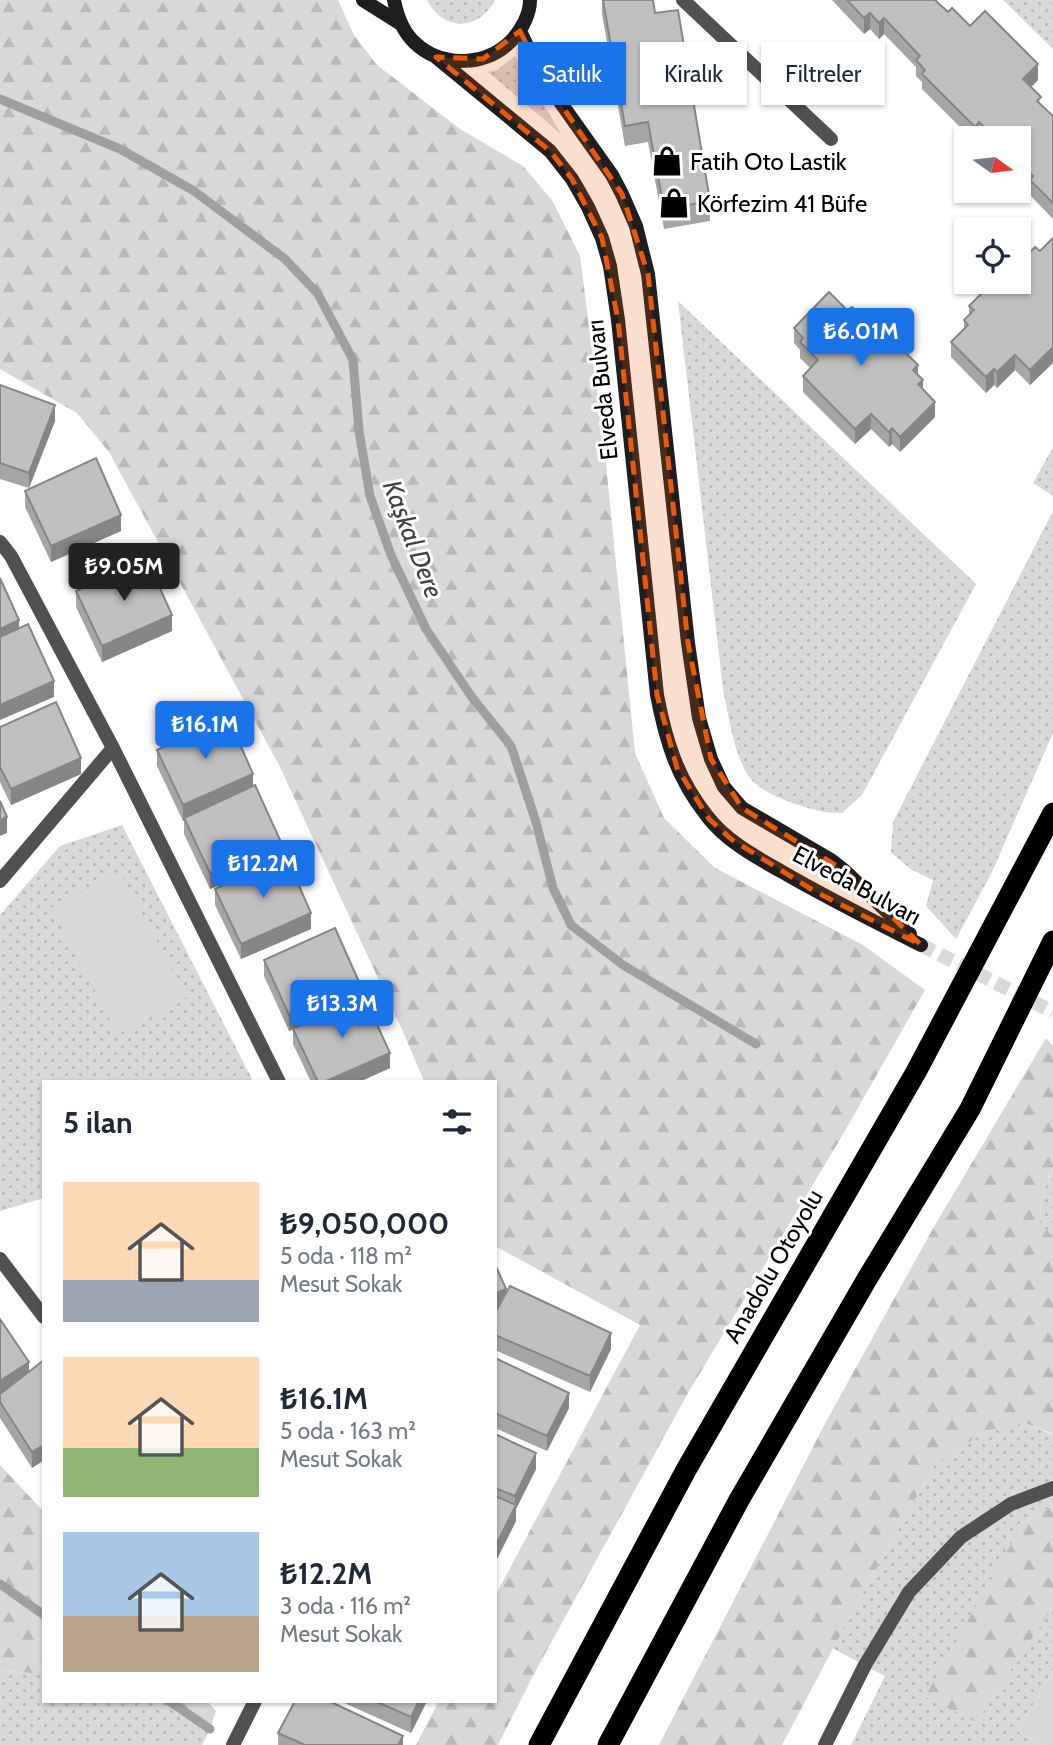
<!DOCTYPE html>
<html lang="tr">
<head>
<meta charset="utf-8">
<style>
  :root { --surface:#fff; --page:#f2f2f3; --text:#1f2937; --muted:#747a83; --accent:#1a73e8 }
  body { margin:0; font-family:Cabin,sans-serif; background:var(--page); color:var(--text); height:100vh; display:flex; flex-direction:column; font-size:26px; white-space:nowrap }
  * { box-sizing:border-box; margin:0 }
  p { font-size:23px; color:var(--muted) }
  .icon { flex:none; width:38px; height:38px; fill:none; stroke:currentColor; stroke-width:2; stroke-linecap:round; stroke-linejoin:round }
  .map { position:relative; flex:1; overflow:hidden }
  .drawer { position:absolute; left:42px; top:1080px; width:455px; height:623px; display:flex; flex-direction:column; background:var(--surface); border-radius:0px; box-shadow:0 2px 5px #0004 }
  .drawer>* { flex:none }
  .top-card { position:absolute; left:518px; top:42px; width:429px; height:63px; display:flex; gap:14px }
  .needle { width:46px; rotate:104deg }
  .tools { position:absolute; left:954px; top:126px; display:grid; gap:14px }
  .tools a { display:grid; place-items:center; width:77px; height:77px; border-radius:0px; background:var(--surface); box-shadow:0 2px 5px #0004; font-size:35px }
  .price { position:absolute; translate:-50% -60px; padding:0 16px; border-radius:7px; background:var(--accent); color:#fff; font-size:23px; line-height:46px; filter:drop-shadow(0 2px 4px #0008) }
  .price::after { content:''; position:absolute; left:50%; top:42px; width:21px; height:16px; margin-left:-10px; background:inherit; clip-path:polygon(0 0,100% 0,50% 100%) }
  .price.on { background:#222; color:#fff }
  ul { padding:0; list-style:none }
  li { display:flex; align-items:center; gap:21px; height:175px; padding:0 21px }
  li span { display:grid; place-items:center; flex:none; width:196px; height:140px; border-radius:0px; color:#555 }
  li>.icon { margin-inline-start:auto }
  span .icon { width:84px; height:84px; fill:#fffc; stroke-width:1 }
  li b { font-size:30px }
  h2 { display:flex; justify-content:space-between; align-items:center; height:84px; padding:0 21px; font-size:30px }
  .pill { padding:0 24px; border-radius:0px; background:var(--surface); box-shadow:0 2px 5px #0004; font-size:24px; line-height:63px }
  .pill.on { background:var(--accent); color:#fff }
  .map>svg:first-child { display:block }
  .grass { fill:url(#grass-dots) }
  .forest { fill:url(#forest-firs) }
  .garden { fill:#d8d8d8 }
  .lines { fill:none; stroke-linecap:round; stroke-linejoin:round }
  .stream { stroke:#9f9f9f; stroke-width:9 }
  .secondary-tunnel { stroke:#d9d9d9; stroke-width:14; stroke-dasharray:14 7; stroke-linecap:butt }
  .lane { stroke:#515151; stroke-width:14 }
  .street { stroke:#515151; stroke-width:14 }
  .secondary { stroke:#1e1e1e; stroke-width:14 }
  .highway { stroke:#000; stroke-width:21 }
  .wall { fill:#a5a5a5 }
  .shaded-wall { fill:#868686 }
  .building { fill:#c0c0c0; stroke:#868686; stroke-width:2 }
  .marked { fill:#e8590c; fill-opacity:0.2; stroke:#e8590c; stroke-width:5; stroke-dasharray:14 9; stroke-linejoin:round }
  .labels { text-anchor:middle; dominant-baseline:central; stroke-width:6; stroke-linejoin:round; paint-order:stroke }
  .poi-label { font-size:24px; fill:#000; stroke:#fff; text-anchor:start }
  .street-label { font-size:24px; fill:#000; stroke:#fff }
  .water-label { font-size:26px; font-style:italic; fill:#404040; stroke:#fff }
</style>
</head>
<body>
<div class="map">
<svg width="1053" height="1745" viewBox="0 0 1053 1745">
  <defs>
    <pattern id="grass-dots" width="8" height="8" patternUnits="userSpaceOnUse" patternTransform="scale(1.75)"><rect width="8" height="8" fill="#d8d8d8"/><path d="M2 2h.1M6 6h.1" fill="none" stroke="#b8b8b8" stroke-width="1.8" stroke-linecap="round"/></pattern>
    <pattern id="forest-firs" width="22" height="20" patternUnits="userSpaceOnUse" patternTransform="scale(1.75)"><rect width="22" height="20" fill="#d8d8d8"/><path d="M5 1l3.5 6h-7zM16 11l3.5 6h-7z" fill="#b8b8b8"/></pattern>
  </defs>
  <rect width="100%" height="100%" fill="#fff"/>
  <path class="grass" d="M427,0H495C479,31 443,32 427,0Z
    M1003,0H1053V49Z
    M515,56L561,134L488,72L497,70Z
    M678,301L976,584L862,795L842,813C822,813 815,810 795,804C782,799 767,793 756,784C736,769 728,713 723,689Z
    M1053,447V496L1033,483Z
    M1053,511V733L992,872L956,939L926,906L933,880L912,870L891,853L893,822Z
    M122,825L253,1081L44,1082V1198L0,1211V915L60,846Z
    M1053,1167V1237L1040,1223C1040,1202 1044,1186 1053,1167Z
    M1024,1423L1051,1434L1053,1437V1505L1023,1523L976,1722L1053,1607V1671L1018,1731L1041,1745H851L885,1676L832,1648L935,1464L987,1431Z
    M44,1664V1701H169L210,1729L202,1745H0V1671L33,1673Z"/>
  <path class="forest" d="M0,0H338L354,35L377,65L460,129L523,166L552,200L580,256L603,434L635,753L664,818L715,868L863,945L925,990L842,1136L688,1393L535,1672L498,1745H416L439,1701H495V1596L640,1325L495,1246V1082L424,1081L404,1034L279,765L109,452L77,413L0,369Z
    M1046,1038L1053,1046V1167C1044,1186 1040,1202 1040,1222L1053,1237V1437L1051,1433L1024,1423L987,1431L935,1464L856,1605L782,1745H659L828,1418L935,1225Z
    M0,1465L44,1512V1664L33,1673L0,1671Z
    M1053,1505V1607L976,1722L925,1697L1023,1523Z
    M169,1701H207L216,1711L210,1729Z"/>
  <path class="garden" d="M119,871L187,997L118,1034L51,908Z
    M1053,1671V1745H1041L1018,1731Z"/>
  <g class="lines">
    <path class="stream" d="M0,99L120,149L194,191L285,259L318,294L353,360L359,431L370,496L391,555L426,629L471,696L511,746L536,822L553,888L571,925L623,965L756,1044
      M0,1584L44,1615
      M169,1701L210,1729"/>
    <path class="secondary-tunnel" d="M921,945L1053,1012"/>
    <path class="lane" d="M683,0L831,139"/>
    <path class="street" d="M0,542L11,556L113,748L279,1082
      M0,881L113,748
      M0,1259L44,1317
      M233,1745L255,1701
      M825,1745L865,1665L909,1592L961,1537L1011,1504L1053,1488"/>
    <path class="secondary" d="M363,0L401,24
      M394,0C397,16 403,32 415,43C443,69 488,66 513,39C522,29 530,14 530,0
      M520,31L541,75L612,175L622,194L636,226L648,274L688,643L699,718L711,759L724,787L742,808L831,860L845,871L910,934
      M436,57L550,151L572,179L588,207L602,238L610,266L618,320L657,695C666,742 677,778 707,816C725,840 754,856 779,870C825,897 873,921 921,945"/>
    <path class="highway" d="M539,1745L686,1470L916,1072L1053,813
      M608,1745L739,1500L867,1279L970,1109L1053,941"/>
  </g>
  <path class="wall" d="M602,0H653L655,13L710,201V221L664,229L648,142L625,146L602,14Z
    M832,0H935L948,12L970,26L1038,80L1031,87L1041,104L1053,116V219L1030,195V188L1024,182V173L1018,168V138H971L922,89V82L916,76V67L884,34L879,39L870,29L864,34Z
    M1053,238V363L1030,385L1015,370L997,388L994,385L986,393L951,357V342L964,329V320L969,315V306L1025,257L1040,251Z
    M847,310L918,375L935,417L900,452L892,444L889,447L871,429L855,444L803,392V376L810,368L800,358V350L794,343V328Z
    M0,385L55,421L29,488L0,479Z
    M25,491L121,531L51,562L25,507Z
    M76,591L172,631L102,662L76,607Z
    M0,727L81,774L11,805L0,782Z
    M157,750L253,787L281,858L210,889L184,834V820L183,821L157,766Z
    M215,889L311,929L241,959L215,905Z
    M264,960L360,998L390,1068L359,1082H311L293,1044V1029L289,1031L264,976Z
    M495,1264L506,1292L611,1349L590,1392L495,1350V1313L498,1309L495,1310Z
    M0,1319L29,1372L44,1360V1460L32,1468L0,1418Z
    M495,1358L569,1408L547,1451L495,1428Z
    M495,1434L536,1469L516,1509V1521L495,1563Z
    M340,1701H427L411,1733Z
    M278,1733L403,1745H278Z"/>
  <path class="shaded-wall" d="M870,13V29L864,34V18Z
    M884,18V34L879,39V23Z
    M1038,64V80L1023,95V79Z
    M979,122V138H975V127Z
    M993,127V138H989V132Z
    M1053,347V363L1030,385V370Z
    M1015,355V370L997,388V372Z
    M918,365V381L913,370Z
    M994,369V385L986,393V377Z
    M923,380V395L918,384Z
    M935,402V417L900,452V437Z
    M55,405V421L29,488V473Z
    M871,414V429L855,444V429Z
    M892,428V444L889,447V432Z
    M121,515V531L51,562V546Z
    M172,615V631L102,662V646Z
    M19,620V636L0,644V629Z
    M54,681V697L0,720V705Z
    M81,758V774L11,805V789Z
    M253,774V789L183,821V805Z
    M7,817V833L0,836V820Z
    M281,842V858L210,889V873Z
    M311,913V929L241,959V944Z
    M360,984V1000L289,1031V1015Z
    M390,1053V1068L359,1082H324Z
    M506,1289V1305L495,1310V1294Z
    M611,1333V1349L590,1392V1376Z
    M29,1362V1377L0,1397V1381Z
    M569,1393V1408L547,1451V1436Z
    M44,1445V1460L32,1468V1452Z
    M536,1453V1469L516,1509V1521L495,1563V1547L515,1508V1496Z
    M419,1701H427L411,1733V1717Z
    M403,1736V1745H398Z"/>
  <path class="building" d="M603,0H653L655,13L678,10L710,201L664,209L648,122L625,126Z
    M847,0H935L948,12L952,8L970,26L985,11L1038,64L1023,79L1041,97L1037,101L1053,116V203L1030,180L1033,176L1024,166L1028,162L1018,152V138H1005L993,127L989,132L979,122L975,127L922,74L925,70L916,60L920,56L884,18L879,23L870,13L864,18Z
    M1053,238V347L1030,370L1015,355L997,372L994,369L986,377L951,342L968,325L964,320L974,310L969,306L993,282H1018V256L1022,253L1025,257L1035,247L1040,251Z
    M829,292L847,310L852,307L862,316L865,312L918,365L913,370L923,380L918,384L935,402L900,437L892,428L889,432L871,414L855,429L803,376L818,360L800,342L803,338L794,328Z
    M0,385L55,405L29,473L0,463Z
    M96,458L121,515L51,546L25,491Z
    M147,559L172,615L102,646L76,591Z
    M0,578L19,620L0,629Z
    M28,624L54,681L0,705V637Z
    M56,702L81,758L11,789L0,767V727Z
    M228,717L253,774L183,805L157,750Z
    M255,785L281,842L210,873L184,818Z
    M0,801L7,817L0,820Z
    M286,856L311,913L241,944L215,889Z
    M335,928L360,984L289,1015L264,960Z
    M364,996L390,1053L324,1082H318L293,1029Z
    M495,1264L506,1289L495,1294Z
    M510,1286L611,1333L590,1376L495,1335V1313Z
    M0,1319L29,1362L0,1381Z
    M495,1358L569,1393L547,1436L495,1413Z
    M44,1360V1445L32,1452L0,1402V1394Z
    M495,1434L536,1453L515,1496L495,1488Z
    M495,1496L516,1505L495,1547Z
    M295,1701H329L403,1736L398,1745H305L278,1733Z
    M375,1701H419L411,1717Z"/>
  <path class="marked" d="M520,31L541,75L622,194L648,274L688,643L711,759L742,808L845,871L921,945L814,891L731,839L709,819L677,768L657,695L618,320L602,238L572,179L550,151L436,57L483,59Z"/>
  <defs>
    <g id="shop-bare" transform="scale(2.415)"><path d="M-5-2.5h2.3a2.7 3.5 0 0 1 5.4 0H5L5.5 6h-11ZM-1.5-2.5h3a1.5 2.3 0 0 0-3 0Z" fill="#000" stroke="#fff" stroke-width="2.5" paint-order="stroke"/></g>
  </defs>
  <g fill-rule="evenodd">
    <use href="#shop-bare" x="667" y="161"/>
    <use href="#shop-bare" x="674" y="203"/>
  </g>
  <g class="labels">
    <g class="poi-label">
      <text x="690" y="161">Fatih Oto Lastik</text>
      <text x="697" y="203">Körfezim 41 Büfe</text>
    </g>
    <g class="street-label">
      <text transform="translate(602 390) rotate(-96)">Elveda Bulvarı</text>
      <text transform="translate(857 885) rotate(28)">Elveda Bulvarı</text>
      <text transform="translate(773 1266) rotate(-60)">Anadolu Otoyolu</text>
    </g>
    <g class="water-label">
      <text transform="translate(413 539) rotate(69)">Kaşkal Dere</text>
    </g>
  </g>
</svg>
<div class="tools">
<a><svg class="needle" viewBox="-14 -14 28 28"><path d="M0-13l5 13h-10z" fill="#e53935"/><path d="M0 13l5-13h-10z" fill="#747a83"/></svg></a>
<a><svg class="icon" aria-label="locate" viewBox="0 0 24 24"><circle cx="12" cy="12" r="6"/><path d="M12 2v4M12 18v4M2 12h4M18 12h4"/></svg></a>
</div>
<b class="price" style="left:861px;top:368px">₺6.01M</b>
<b class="price on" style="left:124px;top:603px">₺9.05M</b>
<b class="price" style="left:205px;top:761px">₺16.1M</b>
<b class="price" style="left:263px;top:900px">₺12.2M</b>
<b class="price" style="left:342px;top:1040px">₺13.3M</b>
<div class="top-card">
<a class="pill on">Satılık</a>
<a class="pill">Kiralık</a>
<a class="pill">Filtreler</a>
</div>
<section class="drawer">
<h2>5 ilan<svg class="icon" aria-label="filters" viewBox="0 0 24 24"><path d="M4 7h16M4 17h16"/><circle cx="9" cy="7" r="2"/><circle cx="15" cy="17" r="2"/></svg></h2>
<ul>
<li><span style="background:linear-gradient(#ffd9b3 70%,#9aa5b1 0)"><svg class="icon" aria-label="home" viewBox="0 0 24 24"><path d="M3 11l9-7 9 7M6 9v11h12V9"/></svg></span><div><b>₺9,050,000</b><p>5 oda · 118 m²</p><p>Mesut Sokak</p></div></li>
<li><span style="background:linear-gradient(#ffd9b3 65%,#8fb573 0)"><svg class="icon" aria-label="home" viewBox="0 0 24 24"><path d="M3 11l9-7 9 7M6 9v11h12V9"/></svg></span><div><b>₺16.1M</b><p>5 oda · 163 m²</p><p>Mesut Sokak</p></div></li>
<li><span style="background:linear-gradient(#a9c7e8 60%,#b9a48a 0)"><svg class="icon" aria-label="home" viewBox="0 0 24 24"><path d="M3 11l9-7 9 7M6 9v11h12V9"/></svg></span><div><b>₺12.2M</b><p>3 oda · 116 m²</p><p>Mesut Sokak</p></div></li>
</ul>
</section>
</div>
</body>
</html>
